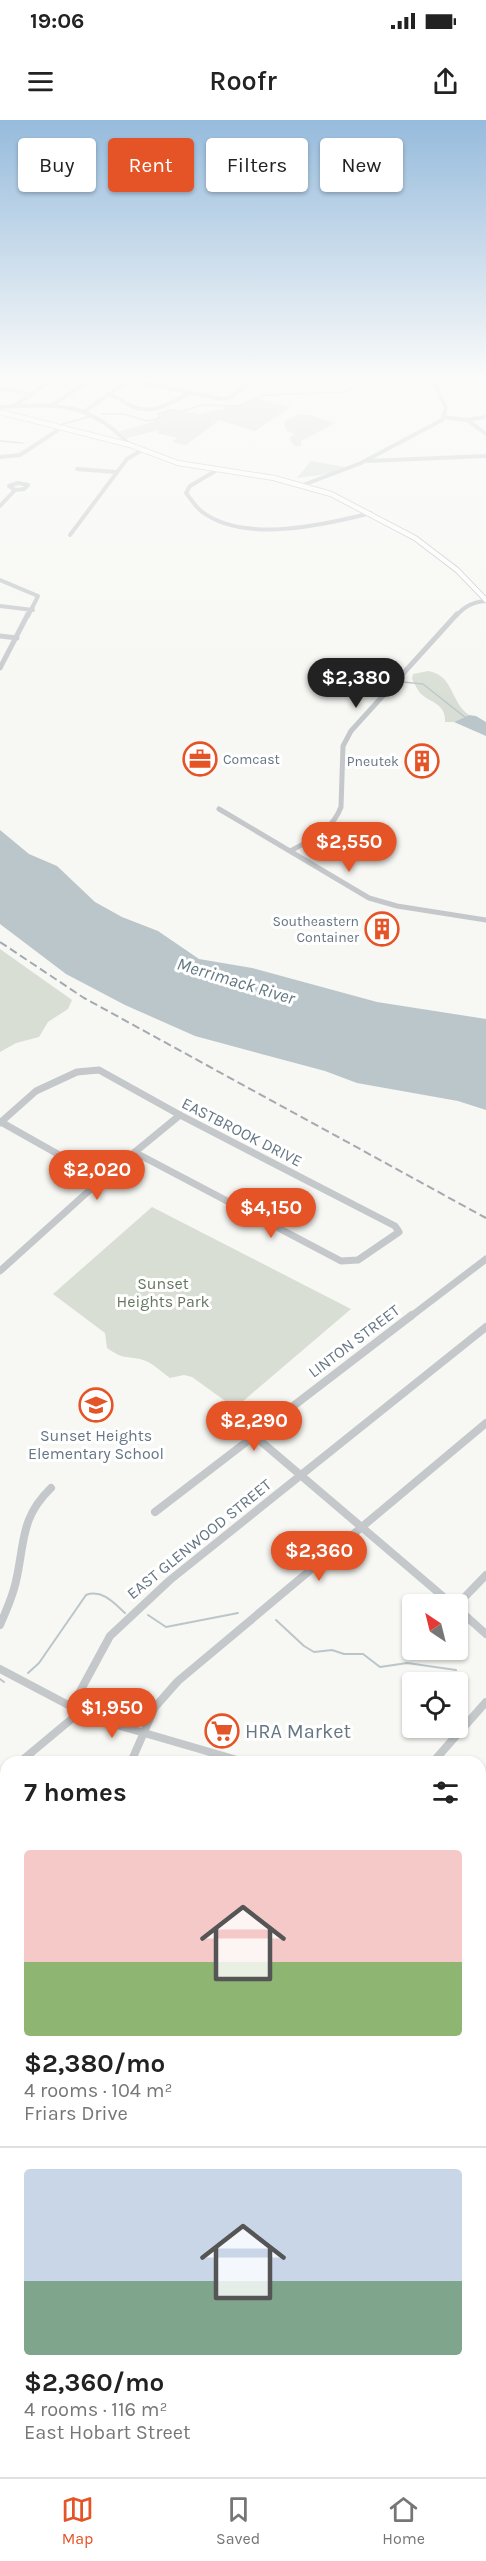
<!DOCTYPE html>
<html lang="en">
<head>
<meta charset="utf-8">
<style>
  :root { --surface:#fff; --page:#f6f6f6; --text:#222; --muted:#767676; --line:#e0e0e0; --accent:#e45426 }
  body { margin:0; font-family:Karla,sans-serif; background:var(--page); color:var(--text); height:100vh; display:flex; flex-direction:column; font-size:22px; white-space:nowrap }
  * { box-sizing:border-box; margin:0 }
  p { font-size:20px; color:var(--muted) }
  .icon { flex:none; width:33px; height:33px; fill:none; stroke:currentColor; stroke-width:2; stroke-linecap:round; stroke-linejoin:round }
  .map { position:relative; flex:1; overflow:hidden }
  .sheet { position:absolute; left:0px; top:1636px; width:486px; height:722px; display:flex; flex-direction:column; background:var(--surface); border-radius:18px 18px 0 0; box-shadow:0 2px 4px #0004 }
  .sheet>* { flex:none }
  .guide { position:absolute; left:18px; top:18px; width:450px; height:54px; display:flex; gap:12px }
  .needle { width:39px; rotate:325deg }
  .fabs { position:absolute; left:402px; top:1474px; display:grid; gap:12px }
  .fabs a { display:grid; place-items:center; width:66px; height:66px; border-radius:6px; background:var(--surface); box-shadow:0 2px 4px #0004; font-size:30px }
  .price { position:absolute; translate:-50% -51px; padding:0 14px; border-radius:21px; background:var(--accent); color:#fff; font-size:20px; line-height:39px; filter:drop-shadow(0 2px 3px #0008) }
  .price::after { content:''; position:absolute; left:50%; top:36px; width:18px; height:14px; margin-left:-9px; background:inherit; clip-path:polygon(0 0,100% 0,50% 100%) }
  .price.active { background:#222; color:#fff }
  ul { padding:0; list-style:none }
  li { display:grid; align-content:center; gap:12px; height:318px; padding:0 24px }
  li+li { border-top:2px solid var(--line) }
  li span { display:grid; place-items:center; height:186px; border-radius:6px; color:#555 }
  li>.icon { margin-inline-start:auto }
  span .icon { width:108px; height:108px; fill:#fffc; stroke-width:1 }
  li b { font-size:26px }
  h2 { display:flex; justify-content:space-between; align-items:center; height:72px; padding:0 24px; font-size:26px }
  .pill { padding:0 21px; border-radius:6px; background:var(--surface); box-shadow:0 2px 4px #0004; font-size:21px; line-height:54px }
  .pill.active { background:var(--accent); color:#fff }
  .status { display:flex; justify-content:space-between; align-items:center; height:42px; padding:0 30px; background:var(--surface); direction:ltr }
  .status svg { height:16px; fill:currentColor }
  header { display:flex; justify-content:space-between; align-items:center; height:78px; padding:0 24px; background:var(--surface); font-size:27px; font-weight:600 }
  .menu { display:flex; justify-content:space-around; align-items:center; height:84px; border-top:2px solid var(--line); background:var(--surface); font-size:16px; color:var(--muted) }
  .menu a { display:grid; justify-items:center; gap:3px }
  .menu .active { color:var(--accent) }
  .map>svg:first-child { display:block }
  .green { fill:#d8ded4 }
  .water { fill:#bbc6ca }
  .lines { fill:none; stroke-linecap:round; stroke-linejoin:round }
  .stream-far1 { stroke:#bbc6ca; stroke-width:1.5 }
  .stream { stroke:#bbc6ca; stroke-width:2 }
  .major-far1-casing { stroke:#b7bbbf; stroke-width:6 }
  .major-casing { stroke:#b7bbbf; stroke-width:16 }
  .minor-far4 { stroke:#c4c8cb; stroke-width:4 }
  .minor-far3 { stroke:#c4c8cb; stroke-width:5 }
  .minor-far2 { stroke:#c4c8cb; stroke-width:7 }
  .minor-far1 { stroke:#c4c8cb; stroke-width:8 }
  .minor { stroke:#c4c8cb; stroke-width:11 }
  .major-far1 { stroke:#fff; stroke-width:4.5 }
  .major { stroke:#fff; stroke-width:14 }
  .rail { stroke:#a4aab0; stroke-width:2; stroke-dasharray:8 4; stroke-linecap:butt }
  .labels { text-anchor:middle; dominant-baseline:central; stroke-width:6; stroke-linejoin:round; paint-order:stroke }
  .far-poi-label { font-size:14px; fill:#657684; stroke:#fff; text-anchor:end }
  .street-label { font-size:16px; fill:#657684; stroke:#fff }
  .park-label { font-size:16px; fill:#657760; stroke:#fff }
  .poi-label { font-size:16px; fill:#657684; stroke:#fff }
  .water-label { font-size:18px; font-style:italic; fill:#617881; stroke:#fff }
  .near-poi-label { font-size:20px; fill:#657684; stroke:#fff; text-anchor:start }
</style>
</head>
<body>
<div class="status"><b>19:06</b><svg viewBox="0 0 49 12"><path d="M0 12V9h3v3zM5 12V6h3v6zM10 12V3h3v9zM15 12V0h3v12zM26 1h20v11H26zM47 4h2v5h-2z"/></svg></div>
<header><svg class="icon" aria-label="menu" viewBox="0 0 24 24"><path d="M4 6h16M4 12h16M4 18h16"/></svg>Roofr<svg class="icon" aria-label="share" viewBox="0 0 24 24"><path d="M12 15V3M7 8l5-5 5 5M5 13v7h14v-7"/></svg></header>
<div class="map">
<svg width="486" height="2357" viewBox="0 0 486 2357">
  <rect width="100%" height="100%" fill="#f7f7f3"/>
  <path class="green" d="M259,279L291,287L255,311L219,300L186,325L172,322L177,318L157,313L160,310L127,318L120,311L152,302L169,289L201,294Z
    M298,294L310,295L335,303L301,321V326H294L289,318L295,314L287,311L284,305L285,301Z
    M311,341L345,347L327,354L297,358Z
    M428,551C454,555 450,582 469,595L454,602H445C446,583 430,583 420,573C417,569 414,563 412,559L413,554Z
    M0,829L72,880L68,889L48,902L39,917L16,923L0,932Z
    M152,1087L351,1189L235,1288L192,1257L184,1255L170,1258C161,1252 151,1241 140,1239C123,1236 123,1239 107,1228L105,1213L53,1174Z"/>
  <path class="water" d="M469,595L476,596L486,602V616L454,602Z
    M0,710L29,734L57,746L95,782L122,797L158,811L199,839L252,848L377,882L486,899V990L458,981L357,963L325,951L195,916L125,885L66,854L0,804Z"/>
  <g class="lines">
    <path class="stream-far1" d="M450,257L486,268
      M102,294H124L147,301L160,298L158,294L171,290L184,291L201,285L237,286L265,275L347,272L354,265L353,259L362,261L369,257
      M60,305L91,296
      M0,321L23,323
      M366,546L379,555L394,560
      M403,562L423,564L466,598"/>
    <path class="stream" d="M148,1495L166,1507L238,1493
      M276,1500L304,1526L314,1532L332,1530L344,1534H363L380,1547L407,1543L456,1550
      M28,1553L39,1543L86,1475C102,1469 114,1483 125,1493
      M0,1559L4,1562"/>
    <g class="major-far1-casing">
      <path id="major-far1" d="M0,292L130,325L178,343L274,358L331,374L415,418L457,450L486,480"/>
    </g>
    <g class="major-casing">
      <path id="major" d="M0,2069L6,2072
        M0,2094L6,2098
        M397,2352L404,2357
        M441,2352L448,2357"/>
    </g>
    <path class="minor-far4" d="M19,257L48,262
      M100,257L127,262
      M256,257L296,263L304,257
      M130,260L222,279L231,277L256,257
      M0,268L30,274
      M108,274C118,277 124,283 134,287C154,295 174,281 192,272
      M14,286L56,257
      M51,286L94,257
      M0,287C56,284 89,281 130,325
      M85,291L132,258
      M444,297L467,300L486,314
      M467,300L486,297
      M0,337L20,335L61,308
      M368,341L486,336
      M77,349L116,352
      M217,350L190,366L186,373C191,379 195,386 201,391C243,424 324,405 371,393
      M18,363L28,365L24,369L15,370L9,366Z
      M303,365L361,343L442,300L446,288L435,265V257
      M0,386L15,370
      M70,415L127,339L142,330
      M0,460L38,476L28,496
      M0,486L33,490
      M456,496C465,486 473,482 486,481"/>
    <path class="minor-far3" d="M0,516L17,518
      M0,548L28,494
      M219,689L369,778L397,786L486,800
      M290,731C311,720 332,711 341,687L343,626L351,611L457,494"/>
    <path class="minor-far2" d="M1,1002L102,1059
      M0,1003L36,971L77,952L99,950L180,995L395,1106L399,1112L358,1140L341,1141L136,1033
      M0,1151L102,1059L180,995
      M410,1197L486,1139"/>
    <path class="minor-far1" d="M223,1289L453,1485
      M155,1392L412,1195
      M457,1485L486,1455
      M458,1489L486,1514
      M0,1505C6,1491 13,1476 16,1461C25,1422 20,1398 51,1368
      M0,1549L93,1598L244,1642
      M71,1588L110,1516L170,1460L486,1207
      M20,1642L80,1592
      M131,1642L155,1587L178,1561L486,1303
      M433,1642L486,1582
      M0,1659L6,1654"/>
    <path class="minor" d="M480,1720L486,1722
      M0,1778L6,1773
      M480,2023L486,2026
      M0,2058L6,2047
      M0,2290L6,2294"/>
    <use href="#major-far1" class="major-far1"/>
    <use href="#major" class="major"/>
    <path class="rail" d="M0,822L84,878L486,1098"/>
  </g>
  <linearGradient id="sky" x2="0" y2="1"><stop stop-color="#96bbdc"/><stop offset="0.44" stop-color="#fbfbfa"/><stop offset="1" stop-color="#fbfbfa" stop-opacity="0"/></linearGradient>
  <rect width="486" height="587" fill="url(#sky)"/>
  <defs>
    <g id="office-ring" transform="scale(1.725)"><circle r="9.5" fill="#fff" stroke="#e45426" stroke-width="1.5"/><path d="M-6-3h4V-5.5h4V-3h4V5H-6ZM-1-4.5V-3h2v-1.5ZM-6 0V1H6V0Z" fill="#e45426"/></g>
    <g id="building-ring" transform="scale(1.725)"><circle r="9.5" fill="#fff" stroke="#e45426" stroke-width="1.5"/><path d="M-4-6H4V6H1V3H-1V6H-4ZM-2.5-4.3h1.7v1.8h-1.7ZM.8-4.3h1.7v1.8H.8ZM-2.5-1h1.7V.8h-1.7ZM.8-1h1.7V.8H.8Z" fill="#e45426"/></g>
    <g id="school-ring" transform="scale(1.725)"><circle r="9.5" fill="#fff" stroke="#e45426" stroke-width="1.5"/><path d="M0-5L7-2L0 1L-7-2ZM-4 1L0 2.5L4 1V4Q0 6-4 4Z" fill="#e45426"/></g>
    <g id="supermarket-ring" transform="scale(1.725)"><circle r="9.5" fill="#fff" stroke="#e45426" stroke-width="1.5"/><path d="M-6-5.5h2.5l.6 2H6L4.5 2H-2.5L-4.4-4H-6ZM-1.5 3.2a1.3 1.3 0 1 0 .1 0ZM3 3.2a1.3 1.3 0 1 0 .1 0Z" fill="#e45426"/></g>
  </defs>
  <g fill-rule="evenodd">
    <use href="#office-ring" x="200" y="639"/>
    <use href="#building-ring" x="422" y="641"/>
    <use href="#building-ring" x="382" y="809"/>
    <use href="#school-ring" x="96" y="1285"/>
    <use href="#supermarket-ring" x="222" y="1611"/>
  </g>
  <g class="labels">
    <g class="far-poi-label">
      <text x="223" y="639" text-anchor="start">Comcast</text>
      <text x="399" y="641">Pneutek</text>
      <text x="359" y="801">Southeastern<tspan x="359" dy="16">Container</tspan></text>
    </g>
    <g class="street-label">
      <text transform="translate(242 1012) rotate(27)">EASTBROOK DRIVE</text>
      <text transform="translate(354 1221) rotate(-37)">LINTON STREET</text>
      <text transform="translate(199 1419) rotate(-39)">EAST GLENWOOD STREET</text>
    </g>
    <g class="park-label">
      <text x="163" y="1163">Sunset<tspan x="163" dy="18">Heights Park</tspan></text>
    </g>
    <g class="poi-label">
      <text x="96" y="1315">Sunset Heights<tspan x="96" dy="18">Elementary School</tspan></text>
    </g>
    <g class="water-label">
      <text transform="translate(236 861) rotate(17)">Merrimack River</text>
    </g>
    <g class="near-poi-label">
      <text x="245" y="1611">HRA Market</text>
    </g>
  </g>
</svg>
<div class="fabs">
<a><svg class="needle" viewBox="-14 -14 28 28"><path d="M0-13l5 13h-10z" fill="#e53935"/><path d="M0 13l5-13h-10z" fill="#767676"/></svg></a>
<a><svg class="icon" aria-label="locate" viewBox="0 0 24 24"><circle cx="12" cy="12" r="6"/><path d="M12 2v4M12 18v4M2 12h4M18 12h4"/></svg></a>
</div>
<b class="price active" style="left:356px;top:589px">$2,380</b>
<b class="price" style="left:349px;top:753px">$2,550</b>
<b class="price" style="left:97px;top:1081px">$2,020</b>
<b class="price" style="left:271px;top:1119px">$4,150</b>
<b class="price" style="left:254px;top:1332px">$2,290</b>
<b class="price" style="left:319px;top:1462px">$2,360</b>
<b class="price" style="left:112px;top:1619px">$1,950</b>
<div class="guide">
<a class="pill">Buy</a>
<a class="pill active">Rent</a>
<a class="pill">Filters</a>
<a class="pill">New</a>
</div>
<section class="sheet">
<h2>7 homes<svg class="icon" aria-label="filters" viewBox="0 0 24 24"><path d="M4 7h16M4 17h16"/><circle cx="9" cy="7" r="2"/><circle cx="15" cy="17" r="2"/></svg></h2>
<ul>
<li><span style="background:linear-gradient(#f6c9c9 60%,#8fb573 0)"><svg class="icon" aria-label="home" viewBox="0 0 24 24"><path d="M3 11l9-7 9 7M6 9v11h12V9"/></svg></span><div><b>$2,380/mo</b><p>4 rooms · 104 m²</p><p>Friars Drive</p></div></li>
<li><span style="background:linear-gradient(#c9d6e8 60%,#7fa58c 0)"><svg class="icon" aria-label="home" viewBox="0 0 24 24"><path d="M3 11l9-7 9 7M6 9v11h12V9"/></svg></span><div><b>$2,360/mo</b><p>4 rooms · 116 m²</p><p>East Hobart Street</p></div></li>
</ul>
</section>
</div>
<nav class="menu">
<a class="active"><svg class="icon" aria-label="map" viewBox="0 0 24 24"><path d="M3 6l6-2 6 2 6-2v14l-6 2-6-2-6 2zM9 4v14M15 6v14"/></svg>Map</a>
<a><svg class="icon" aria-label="saved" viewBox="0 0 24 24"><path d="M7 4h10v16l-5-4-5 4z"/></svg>Saved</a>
<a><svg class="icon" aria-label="home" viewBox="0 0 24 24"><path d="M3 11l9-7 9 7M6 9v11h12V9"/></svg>Home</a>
</nav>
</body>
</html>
